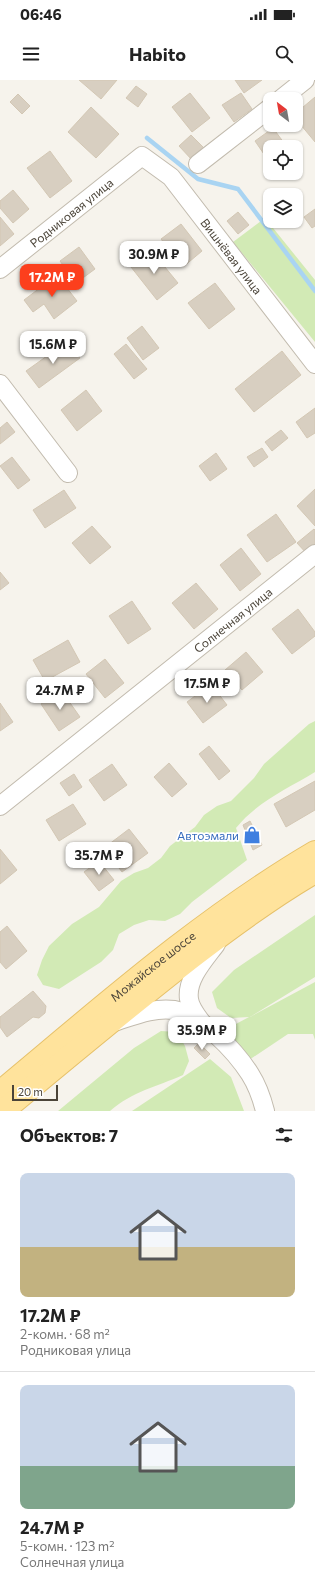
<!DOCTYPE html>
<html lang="ru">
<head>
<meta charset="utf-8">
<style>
  :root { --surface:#fff; --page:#f2f2f2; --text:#222; --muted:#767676; --line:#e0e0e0; --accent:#fc3f1d }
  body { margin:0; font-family:Commissioner,sans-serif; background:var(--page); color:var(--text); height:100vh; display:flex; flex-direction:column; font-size:15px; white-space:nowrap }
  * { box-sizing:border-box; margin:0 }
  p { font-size:13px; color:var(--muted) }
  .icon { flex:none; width:22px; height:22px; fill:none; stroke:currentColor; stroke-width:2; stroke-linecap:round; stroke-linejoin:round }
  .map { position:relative; height:1031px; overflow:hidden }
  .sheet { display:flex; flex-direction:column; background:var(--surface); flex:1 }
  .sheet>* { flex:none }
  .needle { width:26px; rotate:329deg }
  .fabs { position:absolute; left:263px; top:12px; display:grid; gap:8px }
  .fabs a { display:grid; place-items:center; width:40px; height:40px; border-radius:8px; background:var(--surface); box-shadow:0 1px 3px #0004; font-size:20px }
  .scale { position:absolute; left:12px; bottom:10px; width:46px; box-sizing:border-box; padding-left:4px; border:2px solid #4b4439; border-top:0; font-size:11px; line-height:14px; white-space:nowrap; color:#4b4439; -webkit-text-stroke:3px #fff; paint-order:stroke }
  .price { position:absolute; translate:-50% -34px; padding:0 9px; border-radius:8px; background:#fff; color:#222; font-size:13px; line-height:26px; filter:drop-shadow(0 1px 2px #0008) }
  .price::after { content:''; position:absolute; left:50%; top:24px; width:12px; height:9px; margin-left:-6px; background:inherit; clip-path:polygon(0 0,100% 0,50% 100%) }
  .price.current { background:var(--accent); color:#fff }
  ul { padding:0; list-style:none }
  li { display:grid; align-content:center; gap:8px; height:212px; padding:0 20px }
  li+li { border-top:1px solid var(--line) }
  li span { display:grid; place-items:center; height:124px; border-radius:8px; color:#555 }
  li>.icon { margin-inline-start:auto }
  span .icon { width:72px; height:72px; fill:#fffc; stroke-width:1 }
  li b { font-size:17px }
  h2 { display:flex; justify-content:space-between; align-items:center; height:48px; padding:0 20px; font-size:17px }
  .status { display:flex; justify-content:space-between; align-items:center; height:28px; padding:0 20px; background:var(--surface); direction:ltr }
  .status svg { height:11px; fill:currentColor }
  header { display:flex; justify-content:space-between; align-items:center; height:52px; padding:0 20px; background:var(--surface); font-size:18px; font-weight:700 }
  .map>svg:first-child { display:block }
  .green { fill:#d2eab5 }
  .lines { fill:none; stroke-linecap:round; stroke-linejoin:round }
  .stream { stroke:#a9d4f2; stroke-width:4.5 }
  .building { fill:#d8cfc1; stroke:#d3c7b4 }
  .street-casing { stroke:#c2bbae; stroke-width:20 }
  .primary-casing { stroke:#e6c16a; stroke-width:24 }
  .street { stroke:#fff; stroke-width:18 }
  .primary { stroke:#ffe39c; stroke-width:22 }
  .labels { text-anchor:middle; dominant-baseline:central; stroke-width:3.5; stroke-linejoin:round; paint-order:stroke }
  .street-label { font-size:12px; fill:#4b4439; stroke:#fff }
  .shop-label { font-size:12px; fill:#366cbe; stroke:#fff; text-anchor:end }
</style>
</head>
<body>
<div class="status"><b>06:46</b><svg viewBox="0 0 49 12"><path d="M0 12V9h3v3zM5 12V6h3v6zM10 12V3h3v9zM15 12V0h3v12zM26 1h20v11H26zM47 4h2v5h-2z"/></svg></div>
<header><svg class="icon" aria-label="menu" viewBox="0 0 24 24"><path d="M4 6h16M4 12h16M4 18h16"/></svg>Habito<svg class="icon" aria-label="search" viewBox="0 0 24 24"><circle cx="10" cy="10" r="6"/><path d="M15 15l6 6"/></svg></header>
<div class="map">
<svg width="315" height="1031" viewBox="0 0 315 1031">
  <rect width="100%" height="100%" fill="#f6f3ec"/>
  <path class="green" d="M265,138L315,200V262L233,162Z
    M315,641V692C287,709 257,722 236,748L247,780L192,822L180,834L165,841L149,840L134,845L119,854L113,870L101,882L59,909L43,905L37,895L42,880L49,866L72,844L99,827L121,801L134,793L148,788L161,778L170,766L195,747L204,735L217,726L231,721L254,698L264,684L309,644Z
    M315,835V897L250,937L315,902V960L313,954H288L249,980L221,952L249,937L231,938L217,928L212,912L234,890Z
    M161,951L177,952L185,966L189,981L183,995C156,1007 133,1011 110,1031H58L134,968Z
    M210,979L231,997L244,1031H132Z"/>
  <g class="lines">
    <path class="stream" d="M147,58L198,99L238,109L315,211"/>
  </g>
  <path class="building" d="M79,0H117L101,19Z
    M235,0H262L244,13Z
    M136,6L147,14L138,27L126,18Z
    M190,13L210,38L192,52L172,27Z
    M241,13L252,29L234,42L222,25Z
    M18,14L30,26L22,34L10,22Z
    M315,17V62L296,39V33Z
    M91,27L119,54L96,78L68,52Z
    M273,48L287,67H270V83L255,61Z
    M191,55L205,69L193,81L179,66Z
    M50,71L72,101L50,118L27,88Z
    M13,110L29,129L13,143L0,128V121Z
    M315,129V146L312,148L304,137Z
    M238,132L249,145L238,154L227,141Z
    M0,137L14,154L0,166Z
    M181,144L202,171L183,187L161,159Z
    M79,167L95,189L76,203L60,181Z
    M151,170L178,203L157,220L131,187Z
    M57,195L77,221L54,239L44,224L33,232L24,220Z
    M215,203L235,229L209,249L188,223Z
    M142,246L159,268L143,280L127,258Z
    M68,261L80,278L39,308L26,291Z
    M126,264L147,289L134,299L114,274Z
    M282,271L301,295L254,332L235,309Z
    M86,310L102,331L77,351L61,330Z
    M315,328V353L307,358L296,342Z
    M7,342L15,352L0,364V348Z
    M281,350L288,358L272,371L265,362Z
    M262,368L268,377L254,387L247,377Z
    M216,373L227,389L210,401L199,386Z
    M12,377L30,400L18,409L0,386Z
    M315,409V446L297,426Z
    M64,410L76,428L45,448L33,430Z
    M276,434L296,462L267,482L247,455Z
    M92,446L111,467L90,484L72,463Z
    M314,449L315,450V469L308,475L297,463Z
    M241,468L261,494L240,511L220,485Z
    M0,492L9,503L0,510Z
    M196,503L218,529L194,549L172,523Z
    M132,521L151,549L128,564L109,536Z
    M298,529L315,552V556L292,574L272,549Z
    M68,560L80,582L45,601L33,580Z
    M246,572L263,592L242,610L225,590Z
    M105,579L124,603L105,618L86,594Z
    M211,604L227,625L203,643L187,622Z
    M61,610L80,637L59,651L41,624Z
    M0,623L13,642L0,651Z
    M209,666L230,691L219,700L199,674Z
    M169,683L187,704L172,717L154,697Z
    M112,684L127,705L104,721L89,700Z
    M74,694L82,707L69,716L60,703Z
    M315,701V730L286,747L274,724Z
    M73,724L86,744L59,761L46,740Z
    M250,741L262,765L253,770L243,745Z
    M129,749L148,773L122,792L104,768Z
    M0,769L17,790L0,804Z
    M99,781L114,800L99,811L84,792Z
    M7,846L27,871L6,889L0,882V852Z
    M33,911L46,926L45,933L39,938L33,937L7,957L0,947V937Z
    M199,963L210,974L205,979L194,968Z"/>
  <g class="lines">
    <g class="street-casing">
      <g id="street">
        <path d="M281,19L305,0"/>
        <path d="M198,84L270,28"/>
        <path id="s1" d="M0,189L142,76L171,97L315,284"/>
        <path d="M0,304L68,393"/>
        <path id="s2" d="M0,726L315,474"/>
        <path d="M114,942C133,936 154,927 174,930C201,934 236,972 250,994C257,1005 262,1019 265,1031"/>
        <path d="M202,943C197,936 190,928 189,919C186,899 205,879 216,864"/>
      </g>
    </g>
    <g class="primary-casing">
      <g id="primary">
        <path id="s3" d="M0,1012C101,928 201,839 315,772"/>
        <path d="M3,1031C67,978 130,925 196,874C234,845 273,816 315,792"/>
      </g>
    </g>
    <use href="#street" class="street"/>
    <use href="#primary" class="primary"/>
  </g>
  <defs>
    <g id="shop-bare" transform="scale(1.38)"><path d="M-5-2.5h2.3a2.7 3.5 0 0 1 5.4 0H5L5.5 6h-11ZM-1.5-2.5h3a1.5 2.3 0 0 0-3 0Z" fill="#3f7fe0" stroke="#fff" stroke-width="2.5" paint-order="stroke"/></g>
  </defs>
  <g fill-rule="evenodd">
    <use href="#shop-bare" x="252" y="755"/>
  </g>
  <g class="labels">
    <g class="street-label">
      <text stroke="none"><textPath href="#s1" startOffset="91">Родниковая улица</textPath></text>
      <text stroke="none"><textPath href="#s1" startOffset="317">Вишнёвая улица</textPath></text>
      <text stroke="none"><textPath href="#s2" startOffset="298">Солнечная улица</textPath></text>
      <text stroke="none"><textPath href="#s3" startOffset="198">Можайское шоссе</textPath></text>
    </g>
    <g class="shop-label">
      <text x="239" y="755">Автоэмали</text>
    </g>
  </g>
</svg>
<div class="fabs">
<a><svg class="needle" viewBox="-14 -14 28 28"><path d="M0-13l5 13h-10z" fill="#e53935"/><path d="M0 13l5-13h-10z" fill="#767676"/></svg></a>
<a><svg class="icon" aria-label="locate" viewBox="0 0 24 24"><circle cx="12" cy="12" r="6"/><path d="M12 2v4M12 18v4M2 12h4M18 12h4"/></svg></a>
<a><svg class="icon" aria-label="layers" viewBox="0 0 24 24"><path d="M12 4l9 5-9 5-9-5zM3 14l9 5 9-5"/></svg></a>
</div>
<div class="scale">20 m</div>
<b class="price" style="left:154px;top:195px">30.9M ₽</b>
<b class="price current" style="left:52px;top:218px">17.2M ₽</b>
<b class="price" style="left:53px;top:285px">15.6M ₽</b>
<b class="price" style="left:207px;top:624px">17.5M ₽</b>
<b class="price" style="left:60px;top:631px">24.7M ₽</b>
<b class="price" style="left:99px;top:796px">35.7M ₽</b>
<b class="price" style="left:202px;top:971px">35.9M ₽</b>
</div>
<section class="sheet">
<h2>Объектов: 7<svg class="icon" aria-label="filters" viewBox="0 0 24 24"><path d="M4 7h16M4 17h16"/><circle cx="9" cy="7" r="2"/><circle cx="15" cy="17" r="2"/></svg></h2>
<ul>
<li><span style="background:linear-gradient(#c9d6e8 60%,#c2b280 0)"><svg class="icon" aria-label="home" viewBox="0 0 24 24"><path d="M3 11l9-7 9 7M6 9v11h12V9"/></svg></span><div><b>17.2M ₽</b><p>2-комн. · 68 m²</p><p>Родниковая улица</p></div></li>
<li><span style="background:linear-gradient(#c9d6e8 65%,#7fa58c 0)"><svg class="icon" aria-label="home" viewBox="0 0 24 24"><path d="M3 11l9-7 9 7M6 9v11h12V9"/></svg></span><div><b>24.7M ₽</b><p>5-комн. · 123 m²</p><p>Солнечная улица</p></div></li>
</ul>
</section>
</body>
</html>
